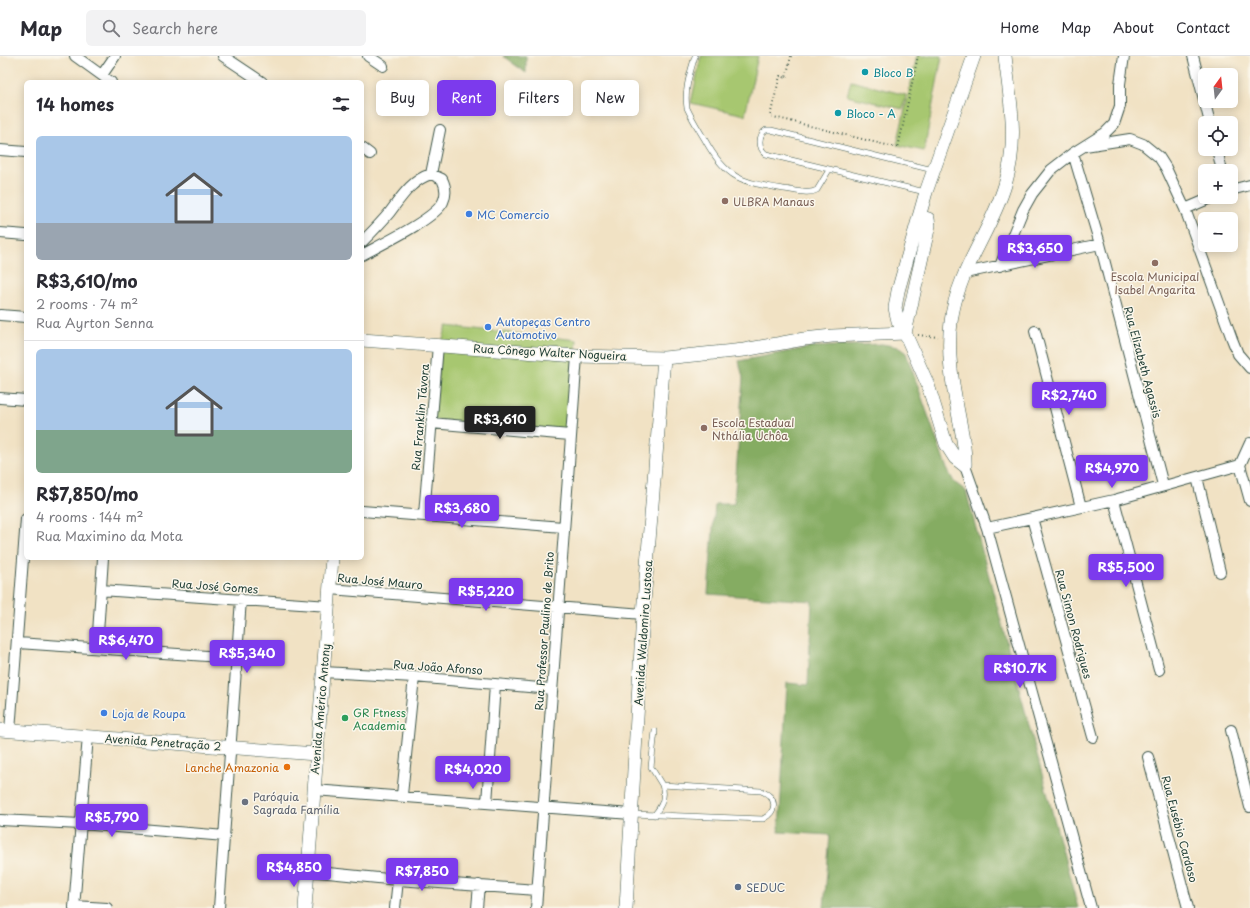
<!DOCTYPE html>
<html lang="en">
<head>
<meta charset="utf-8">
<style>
  :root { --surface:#fff; --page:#f2f2f3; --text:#2b2b33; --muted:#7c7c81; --line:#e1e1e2; --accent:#7c3aed }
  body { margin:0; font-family:"Playpen Sans",sans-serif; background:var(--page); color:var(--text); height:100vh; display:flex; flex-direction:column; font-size:15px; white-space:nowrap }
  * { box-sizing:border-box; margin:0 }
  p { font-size:13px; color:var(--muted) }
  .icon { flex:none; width:22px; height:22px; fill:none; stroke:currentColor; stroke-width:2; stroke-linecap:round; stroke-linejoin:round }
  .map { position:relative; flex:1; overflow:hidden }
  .side { position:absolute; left:24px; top:24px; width:340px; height:480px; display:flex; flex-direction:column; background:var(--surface); border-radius:6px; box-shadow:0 2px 10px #0003 }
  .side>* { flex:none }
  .hud { position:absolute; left:376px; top:24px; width:380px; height:36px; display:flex; gap:8px }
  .needle { width:26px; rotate:15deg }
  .tools { position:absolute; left:1198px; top:12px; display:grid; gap:8px }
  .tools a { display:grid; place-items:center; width:40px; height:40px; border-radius:6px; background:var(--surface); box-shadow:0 2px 10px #0003; font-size:20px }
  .price { position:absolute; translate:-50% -34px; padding:0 9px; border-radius:4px; background:var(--accent); color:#fff; font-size:13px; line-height:26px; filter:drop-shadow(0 1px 2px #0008) }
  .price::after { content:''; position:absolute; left:50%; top:24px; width:12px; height:9px; margin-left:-6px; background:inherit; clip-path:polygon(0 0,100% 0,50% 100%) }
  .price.on { background:#222; color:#fff }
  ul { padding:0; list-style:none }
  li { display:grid; align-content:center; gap:8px; height:212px; padding:0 12px }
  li+li { border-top:1px solid var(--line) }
  li span { display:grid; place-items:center; height:124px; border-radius:6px; color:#555 }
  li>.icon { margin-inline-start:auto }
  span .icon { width:72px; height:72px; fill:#fffc; stroke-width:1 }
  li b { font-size:17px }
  h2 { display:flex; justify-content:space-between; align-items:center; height:48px; padding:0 12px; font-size:17px }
  .chip { padding:0 14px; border-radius:6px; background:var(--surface); box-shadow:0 2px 10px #0003; font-size:14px; line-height:36px }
  .chip.on { background:var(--accent); color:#fff }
  header { display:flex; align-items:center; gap:24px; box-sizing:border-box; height:56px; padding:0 20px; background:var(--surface); border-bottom:1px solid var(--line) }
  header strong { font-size:19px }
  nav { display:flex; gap:22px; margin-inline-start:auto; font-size:14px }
  .search { width:280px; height:36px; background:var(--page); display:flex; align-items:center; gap:10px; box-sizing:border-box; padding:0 14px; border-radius:6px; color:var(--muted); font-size:15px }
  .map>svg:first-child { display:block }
  .green { fill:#a7c76f; stroke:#638252 }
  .forest { fill:#85ac62; stroke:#52744b }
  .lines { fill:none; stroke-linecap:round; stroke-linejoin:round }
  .lane-casing { stroke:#3e564a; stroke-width:6 }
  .street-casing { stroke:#3e564a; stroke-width:12 }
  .secondary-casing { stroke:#3e564a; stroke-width:14 }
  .path { stroke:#3e564a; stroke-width:2; stroke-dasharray:1 3; stroke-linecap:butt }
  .lane { stroke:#fff; stroke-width:5 }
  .street { stroke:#fff; stroke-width:10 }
  .secondary { stroke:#fff; stroke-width:13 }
  .culture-dot { fill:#0f9aa8; stroke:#fbf7ec; stroke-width:1.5 }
  .education-dot { fill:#8d6e63; stroke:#fbf7ec; stroke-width:1.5 }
  .shop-dot { fill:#3f7fe0; stroke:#fbf7ec; stroke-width:1.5 }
  .leisure-dot { fill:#2e9e5b; stroke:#fbf7ec; stroke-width:1.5 }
  .food-dot { fill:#e8710a; stroke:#fbf7ec; stroke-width:1.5 }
  .worship-dot { fill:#6b7280; stroke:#fbf7ec; stroke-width:1.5 }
  .service-dot { fill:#5c6f8a; stroke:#fbf7ec; stroke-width:1.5 }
  .labels { text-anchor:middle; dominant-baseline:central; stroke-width:3; stroke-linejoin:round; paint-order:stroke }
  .culture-label { font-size:11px; fill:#0d838f; stroke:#fbf7ec; text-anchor:start }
  .education-label { font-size:11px; fill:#785e54; stroke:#fbf7ec; text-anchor:start }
  .shop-label { font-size:11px; fill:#366cbe; stroke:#fbf7ec; text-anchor:start }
  .street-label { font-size:11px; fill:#1f3d34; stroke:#fbf7ec }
  .leisure-label { font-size:11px; fill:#27864d; stroke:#fbf7ec; text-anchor:start }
  .food-label { font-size:11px; fill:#c56008; stroke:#fbf7ec; text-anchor:end }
  .worship-label { font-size:11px; fill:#5b616d; stroke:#fbf7ec; text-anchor:start }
  .service-label { font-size:11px; fill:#4e5e75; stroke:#fbf7ec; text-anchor:start }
</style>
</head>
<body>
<header>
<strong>Map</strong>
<div class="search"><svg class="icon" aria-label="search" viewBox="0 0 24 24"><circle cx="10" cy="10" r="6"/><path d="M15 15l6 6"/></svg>Search here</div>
<nav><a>Home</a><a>Map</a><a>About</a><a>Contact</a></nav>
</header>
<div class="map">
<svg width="1250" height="852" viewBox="0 0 1250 852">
  <rect width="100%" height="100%" fill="#fbf7ec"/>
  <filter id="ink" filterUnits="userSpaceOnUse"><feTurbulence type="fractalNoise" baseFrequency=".025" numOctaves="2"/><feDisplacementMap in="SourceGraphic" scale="8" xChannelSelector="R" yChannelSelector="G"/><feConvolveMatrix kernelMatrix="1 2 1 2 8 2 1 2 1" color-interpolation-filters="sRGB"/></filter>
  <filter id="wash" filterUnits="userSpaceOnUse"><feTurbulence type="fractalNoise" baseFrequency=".012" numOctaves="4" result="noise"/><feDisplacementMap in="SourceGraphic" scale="16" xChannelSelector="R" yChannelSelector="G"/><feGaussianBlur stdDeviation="0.9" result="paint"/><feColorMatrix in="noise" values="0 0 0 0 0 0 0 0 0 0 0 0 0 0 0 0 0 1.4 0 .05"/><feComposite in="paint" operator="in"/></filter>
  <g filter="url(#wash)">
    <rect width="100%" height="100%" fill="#f1e2c4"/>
    <path class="green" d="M701,0H758L745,59L691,47Z
      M917,0H942L924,95L897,89Z
      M851,25L906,39L903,53L847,40Z
      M447,270L577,284L568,376L434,364L442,285Z"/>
    <path class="forest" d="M503,0H526V17Z
      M882,288L898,291L906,297L947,413L954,426L966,435L1078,852H824L830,779L779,776L787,627L808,629L812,545L708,538L715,448H734L743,322L739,305L813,291Z"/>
  </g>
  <g filter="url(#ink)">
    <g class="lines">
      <g class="lane-casing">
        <path id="lane" d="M695,0C690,17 684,34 687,52C692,63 699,74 705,84C727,124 742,126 784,133C795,134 808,139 817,134L829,114
          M925,136L766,98C758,92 758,79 766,74H771L933,114
          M632,758L763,763C778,755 777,741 761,735L662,729L651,711L655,675
          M654,759C662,750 666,741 662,729"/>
      </g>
      <g class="street-casing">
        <path id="street" d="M75,0L111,26
          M223,0L262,26
          M368,0L383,10
          M1193,0L1210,67
          M102,19L115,0
          M1085,90L1130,83L1143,88L1159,101L1166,112L1185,153L1232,283L1238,298L1250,312
          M362,92L370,98
          M1217,93L1222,115
          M0,94L26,96
          M1073,97L1100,188L1163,429
          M431,118L440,74
          M1231,134L1250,129
          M1185,153L1213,141
          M0,177L26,179
          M362,186C372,176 381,167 390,156C402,140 412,124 431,118L442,123C446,131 447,138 443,146C435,163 380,189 362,199
          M1000,210L1023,154L1032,138L1051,114L1073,97L1105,77L1114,68L1120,50V28L1124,0
          M965,217L1100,188
          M0,259L26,261
          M1035,275L1081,451
          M0,342L26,344
          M431,367L570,379
          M1240,409L1250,445
          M1240,409L1250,387
          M965,410L987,472L1091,852
          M1197,421L1220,516
          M1114,444L1159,614
          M362,455L563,471
          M424,459L438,289
          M1032,462L1093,681
          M987,472L1114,444L1240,409
          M330,533L643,558
          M101,534L329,550
          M18,587L236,602
          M97,592L103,502
          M323,616L414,621L551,633
          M1231,674L1250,751
          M10,675L26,463
          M1148,701L1188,852
          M314,734L631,758
          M402,739L414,621
          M487,747L495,628
          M0,764L81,768L225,780
          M308,815L398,824L537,834
          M74,850L107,852
          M74,852L88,680
          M219,852L241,543
          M395,852L398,824
          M477,852L479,829
          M536,852L577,300"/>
      </g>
      <g class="secondary-casing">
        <path id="secondary" d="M362,284L577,300L664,302L744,294L804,283L832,280L905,277L929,169L928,163L919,160
          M965,410L955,402L946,388L928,329L905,277L898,265L895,252L898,235L926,136L974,0
          M965,410C966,392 961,373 958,356C952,326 947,296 951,266C957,215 991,176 1005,129C1019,83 1010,46 1005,0
          M0,674L316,698
          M305,852L332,502
          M626,852L643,558L664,302"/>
      </g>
      <path class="path" d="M791,0L786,22L780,20L770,60L898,92L918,0
        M918,279L938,281"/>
      <use href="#lane" class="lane"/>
      <use href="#street" class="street"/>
      <use href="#secondary" class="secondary"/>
    </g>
  </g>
  <g class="culture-dot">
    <circle cx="865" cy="16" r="4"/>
    <circle cx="838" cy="57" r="4"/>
  </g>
  <g class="education-dot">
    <circle cx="725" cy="145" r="4"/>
    <circle cx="1155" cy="207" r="4"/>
    <circle cx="704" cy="372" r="4"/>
  </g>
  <g class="shop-dot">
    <circle cx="469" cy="158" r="4"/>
    <circle cx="488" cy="271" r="4"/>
    <circle cx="104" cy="657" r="4"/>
  </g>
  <circle class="leisure-dot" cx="345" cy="662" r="4"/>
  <circle class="food-dot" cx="287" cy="711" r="4"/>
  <circle class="worship-dot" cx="245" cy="746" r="4"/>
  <circle class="service-dot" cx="738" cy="831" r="4"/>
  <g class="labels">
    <g class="culture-label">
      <text x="873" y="16">Bloco B</text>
      <text x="846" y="57">Bloco - A</text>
    </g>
    <g class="education-label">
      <text x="733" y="145">ULBRA Manaus</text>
      <text x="1155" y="220" text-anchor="middle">Escola Municipal<tspan x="1155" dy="13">Isabel Angarita</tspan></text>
      <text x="712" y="366">Escola Estadual<tspan x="712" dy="13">Nthália Uchôa</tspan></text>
    </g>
    <g class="shop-label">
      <text x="477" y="158">MC Comercio</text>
      <text x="496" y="265">Autopeças Centro<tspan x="496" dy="13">Automotivo</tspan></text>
      <text x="112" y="657">Loja de Roupa</text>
    </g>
    <g class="street-label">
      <text transform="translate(550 296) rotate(3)">Rua Cônego Walter Nogueira</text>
      <text transform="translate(1143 306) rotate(75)">Rua Elizabeth Agassis</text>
      <text transform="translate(420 361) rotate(-85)">Rua Franklin Távora</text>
      <text transform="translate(380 525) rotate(5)">Rua José Mauro</text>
      <text transform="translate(215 530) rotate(4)">Rua José Gomes</text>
      <text transform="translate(1074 568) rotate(75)">Rua Simon Rodrigues</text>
      <text transform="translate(544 575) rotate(-86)">Rua Professor Paulino de Brito</text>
      <text transform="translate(643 577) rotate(-86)">Avenida Waldomiro Lustosa</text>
      <text transform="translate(438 611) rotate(4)">Rua João Afonso</text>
      <text transform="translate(320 653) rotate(-85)">Avenida Américo Antony</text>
      <text transform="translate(163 686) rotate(4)">Avenida Penetração 2</text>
      <text transform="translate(1180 773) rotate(75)">Rua Eusébio Cardoso</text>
    </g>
    <g class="leisure-label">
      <text x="353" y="656">GR Ftness<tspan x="353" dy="13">Academia</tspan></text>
    </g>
    <g class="food-label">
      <text x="279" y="711">Lanche Amazonia</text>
    </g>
    <g class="worship-label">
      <text x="253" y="740">Paróquia<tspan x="253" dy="13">Sagrada Família</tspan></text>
    </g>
    <g class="service-label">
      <text x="746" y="831">SEDUC</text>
    </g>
  </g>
</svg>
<div class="tools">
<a><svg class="needle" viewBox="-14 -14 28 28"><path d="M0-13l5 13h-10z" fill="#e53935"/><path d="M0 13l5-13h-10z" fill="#7c7c81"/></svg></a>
<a><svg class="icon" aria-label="locate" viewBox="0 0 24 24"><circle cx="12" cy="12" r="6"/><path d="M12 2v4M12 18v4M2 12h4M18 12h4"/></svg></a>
<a>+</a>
<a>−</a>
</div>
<b class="price" style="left:1035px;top:213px">R$3,650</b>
<b class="price" style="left:1069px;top:360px">R$2,740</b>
<b class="price on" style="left:500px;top:384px">R$3,610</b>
<b class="price" style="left:1112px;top:433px">R$4,970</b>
<b class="price" style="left:462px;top:473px">R$3,680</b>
<b class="price" style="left:1126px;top:532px">R$5,500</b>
<b class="price" style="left:486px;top:556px">R$5,220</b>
<b class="price" style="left:126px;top:605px">R$6,470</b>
<b class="price" style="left:247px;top:618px">R$5,340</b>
<b class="price" style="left:1020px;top:633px">R$10.7K</b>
<b class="price" style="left:473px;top:734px">R$4,020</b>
<b class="price" style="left:112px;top:782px">R$5,790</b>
<b class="price" style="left:294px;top:832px">R$4,850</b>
<b class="price" style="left:422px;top:836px">R$7,850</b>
<div class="hud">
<a class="chip">Buy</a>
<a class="chip on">Rent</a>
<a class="chip">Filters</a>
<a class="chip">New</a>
</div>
<section class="side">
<h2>14 homes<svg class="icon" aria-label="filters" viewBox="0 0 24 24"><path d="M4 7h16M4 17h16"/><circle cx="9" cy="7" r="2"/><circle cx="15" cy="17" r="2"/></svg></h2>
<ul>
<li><span style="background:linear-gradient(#a9c7e8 70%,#9aa5b1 0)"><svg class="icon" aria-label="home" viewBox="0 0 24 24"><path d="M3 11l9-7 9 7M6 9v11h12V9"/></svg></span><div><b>R$3,610/mo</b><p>2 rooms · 74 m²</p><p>Rua Ayrton Senna</p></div></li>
<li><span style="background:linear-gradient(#a9c7e8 65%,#7fa58c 0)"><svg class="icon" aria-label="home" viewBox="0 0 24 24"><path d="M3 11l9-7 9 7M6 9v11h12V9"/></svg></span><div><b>R$7,850/mo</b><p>4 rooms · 144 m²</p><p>Rua Maximino da Mota</p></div></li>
</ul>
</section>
</div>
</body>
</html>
